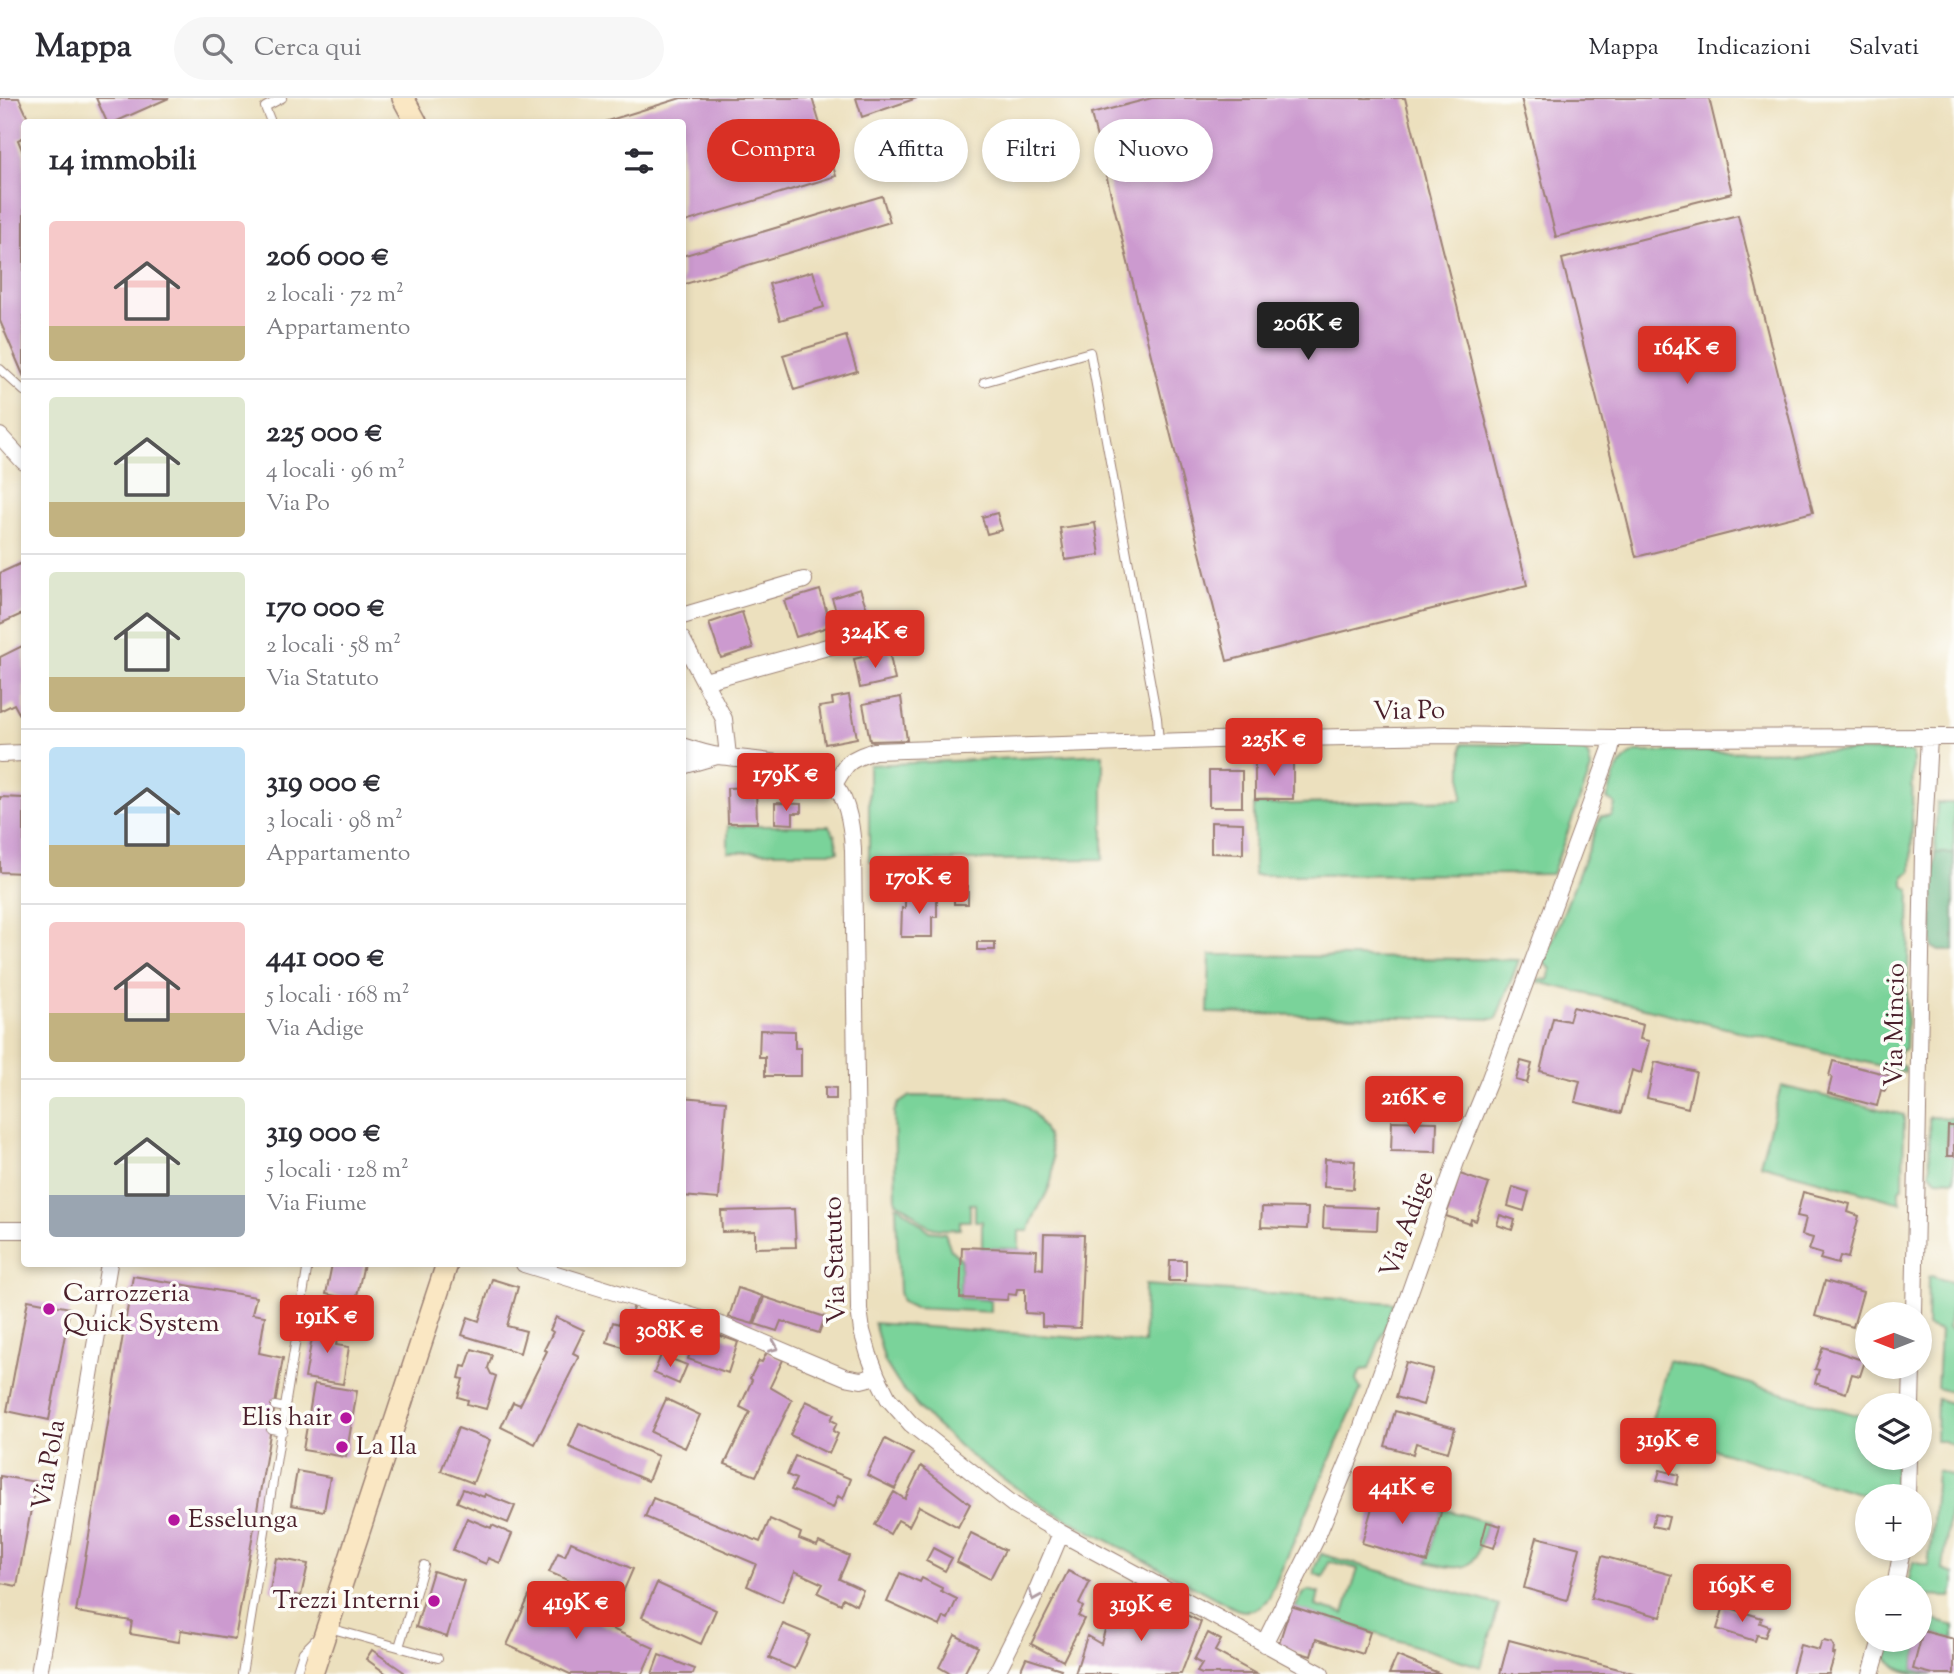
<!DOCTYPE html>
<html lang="it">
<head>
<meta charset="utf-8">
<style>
  :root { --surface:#fff; --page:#f7f7f7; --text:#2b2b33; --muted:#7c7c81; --line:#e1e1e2; --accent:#d93025 }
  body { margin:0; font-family:"Sorts Mill Goudy",serif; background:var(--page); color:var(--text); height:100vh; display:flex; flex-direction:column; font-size:26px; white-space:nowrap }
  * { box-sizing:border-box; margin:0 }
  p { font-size:23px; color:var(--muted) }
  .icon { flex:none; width:38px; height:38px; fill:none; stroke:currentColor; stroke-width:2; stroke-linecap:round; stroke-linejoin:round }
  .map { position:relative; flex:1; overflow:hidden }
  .details { position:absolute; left:21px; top:21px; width:665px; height:1148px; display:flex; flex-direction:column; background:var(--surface); border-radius:7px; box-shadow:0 4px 10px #0003 }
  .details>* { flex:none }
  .top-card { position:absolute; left:707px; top:21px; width:665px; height:63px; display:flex; gap:14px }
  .needle { width:46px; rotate:270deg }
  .buttons { position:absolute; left:1855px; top:1204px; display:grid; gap:14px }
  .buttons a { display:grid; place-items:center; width:77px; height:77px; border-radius:50%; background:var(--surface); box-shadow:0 4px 10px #0003; font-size:35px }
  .price { position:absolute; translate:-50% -60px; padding:0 16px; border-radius:7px; background:var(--accent); color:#fff; font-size:23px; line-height:46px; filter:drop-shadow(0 2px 4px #0008) }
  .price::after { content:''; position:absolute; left:50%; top:42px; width:21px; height:16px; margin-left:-10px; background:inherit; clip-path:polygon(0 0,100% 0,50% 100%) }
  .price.current { background:#222; color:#fff }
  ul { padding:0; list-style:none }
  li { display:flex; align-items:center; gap:21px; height:175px; padding:0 28px }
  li+li { border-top:2px solid var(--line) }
  li span { display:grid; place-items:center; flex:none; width:196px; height:140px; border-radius:7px; color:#555 }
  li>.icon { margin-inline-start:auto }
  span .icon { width:84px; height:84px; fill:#fffc; stroke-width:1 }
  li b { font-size:30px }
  h2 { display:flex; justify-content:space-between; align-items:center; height:84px; padding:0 28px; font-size:30px }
  .tag { padding:0 24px; border-radius:32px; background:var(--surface); box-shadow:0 4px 10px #0003; font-size:24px; line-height:63px }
  .tag.current { background:var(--accent); color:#fff }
  header { display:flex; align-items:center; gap:42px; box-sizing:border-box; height:98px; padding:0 35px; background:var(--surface); border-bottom:2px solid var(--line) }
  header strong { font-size:33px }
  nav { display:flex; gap:38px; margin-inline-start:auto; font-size:24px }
  .search { width:490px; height:63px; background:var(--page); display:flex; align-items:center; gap:18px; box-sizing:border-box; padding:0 24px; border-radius:38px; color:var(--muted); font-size:26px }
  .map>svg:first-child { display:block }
  .green { fill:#7ad39a; stroke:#627962; stroke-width:2 }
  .forest { fill:#63b582; stroke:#566a56; stroke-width:2 }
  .building { fill:#cc9acf }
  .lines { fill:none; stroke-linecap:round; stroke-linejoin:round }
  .service-casing { stroke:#9b8074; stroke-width:10 }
  .minor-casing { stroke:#9b8074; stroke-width:18 }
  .secondary-casing { stroke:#9b8074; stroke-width:24 }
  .service { stroke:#fff; stroke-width:8 }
  .minor { stroke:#fff; stroke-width:16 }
  .secondary { stroke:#fae7c3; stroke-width:21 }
  .oneway { stroke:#ae9aa0 }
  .poi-dot { fill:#b5179e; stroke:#fdfcf7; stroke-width:2.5 }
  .labels { text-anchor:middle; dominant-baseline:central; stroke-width:7; stroke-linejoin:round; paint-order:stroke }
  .street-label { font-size:26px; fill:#4a1f2b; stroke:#fdfcf7 }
  .poi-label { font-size:26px; fill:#4a1f2b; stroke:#fdfcf7; text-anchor:start }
</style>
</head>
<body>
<header>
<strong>Mappa</strong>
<div class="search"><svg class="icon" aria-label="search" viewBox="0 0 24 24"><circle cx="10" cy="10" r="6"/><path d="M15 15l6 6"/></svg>Cerca qui</div>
<nav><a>Mappa</a><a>Indicazioni</a><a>Salvati</a></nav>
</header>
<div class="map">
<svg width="1954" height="1576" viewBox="0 0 1954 1576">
  <rect width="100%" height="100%" fill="#fdfcf7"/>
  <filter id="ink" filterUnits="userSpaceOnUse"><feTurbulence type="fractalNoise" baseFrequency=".0143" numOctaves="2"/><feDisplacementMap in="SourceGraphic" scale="14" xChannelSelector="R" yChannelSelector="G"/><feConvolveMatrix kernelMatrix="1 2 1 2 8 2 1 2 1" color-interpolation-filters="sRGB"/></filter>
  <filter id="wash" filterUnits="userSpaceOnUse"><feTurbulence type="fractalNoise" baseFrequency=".00686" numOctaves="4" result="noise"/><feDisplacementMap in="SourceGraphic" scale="28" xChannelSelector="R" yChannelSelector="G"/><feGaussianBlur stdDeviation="1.57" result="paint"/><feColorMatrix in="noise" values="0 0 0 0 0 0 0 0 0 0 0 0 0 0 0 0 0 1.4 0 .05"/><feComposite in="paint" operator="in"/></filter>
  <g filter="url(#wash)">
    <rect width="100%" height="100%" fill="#ece0be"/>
    <path class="green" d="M1462,646L1578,648L1588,657L1591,671L1552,776L1254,777V707L1462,702Z
      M1908,653L1913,656L1911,773L1904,778V788L1910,792L1906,951L1900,953L1899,965L1905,969V974L1538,884V881L1548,882L1551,871L1544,865L1601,718H1612L1615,706L1607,701C1614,679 1615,667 1635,654Z
      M1103,656V761L869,763V667Z
      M1937,705H1954V755H1935Z
      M728,728H829L835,738L838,754H728Z
      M1210,857H1244L1519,862L1496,921L1208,915Z
      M1781,988L1904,1017L1903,1088L1899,1092V1100L1901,1105L1760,1066Z
      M910,998C933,998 957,999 981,999C989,999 1000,998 1008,1000C1040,1008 1057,1048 1052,1079C1049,1099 1033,1112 1029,1133H1019V1151L982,1150V1123H975V1106H970V1123H960V1131C948,1131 935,1133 925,1126C915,1118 908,1108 896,1104L894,1014L898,1006Z
      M1929,1019L1954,1020V1028H1948L1947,1057L1954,1058V1082L1936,1081L1930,1074Z
      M896,1108H899L929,1133L945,1135L951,1152L961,1161L960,1200L991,1202V1214L914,1210L902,1204L899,1194Z
      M1931,1178L1954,1185V1201L1948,1230L1954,1232V1295L1937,1290L1940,1233L1927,1228L1928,1180Z
      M1145,1187L1394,1205L1369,1271L1361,1272L1356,1283L1361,1291L1269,1500C1259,1511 1251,1516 1236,1511L1041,1407L968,1356L925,1317L898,1285L885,1264L874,1225L1144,1245Z
      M1669,1262L1867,1320V1360H1895V1398H1868L1649,1332Z
      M1937,1301L1954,1306V1348L1944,1343H1936Z
      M1937,1373L1954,1378L1943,1472L1954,1476V1489L1951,1499L1920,1498V1489H1907L1913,1464L1928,1468L1933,1425Z
      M1442,1411L1487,1424C1474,1467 1476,1477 1427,1464Z
      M1321,1456L1499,1507L1481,1569L1295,1510L1304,1495L1308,1492L1319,1495L1316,1508L1344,1516L1358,1471L1329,1463L1324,1479L1315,1476L1314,1471Z
      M1920,1518L1954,1528V1541L1923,1533L1913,1571L1933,1576C1921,1576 1909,1576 1898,1570C1893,1567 1891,1562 1885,1559L1891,1542H1920Z"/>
    <path class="forest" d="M1935,755H1954V853H1939L1932,849Z"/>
    <g id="blocks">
      <path class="building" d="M0,0H19L30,24H24V39L18,42L24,57V279L0,223Z
        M96,0H169L115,24H107Z
        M681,0H812L836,78L682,125V24H604Z
        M856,0H917L862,19Z
        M1152,0H1405L1527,487L1227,563L1091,16Z
        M1521,0H1709L1732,95L1556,139Z
        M882,98L890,124L682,187V158Z
        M1738,117L1813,414L1636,459L1562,161Z
        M813,173L824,209L780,222L769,186Z
        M846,238L857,273L794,292L783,257Z
        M997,415L1002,432L987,436L982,419Z
        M1095,425L1100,457L1065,462L1060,430Z
        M24,464V515L0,526V475Z
        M860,491L870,520L841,529L832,500Z
        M820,492L831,528L796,539L784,503Z
        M742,514L753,550L721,560L709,525Z
        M24,547V620L22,621L14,606L0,613V559Z
        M889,553L895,582L860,590L854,561Z
        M849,597L857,640L825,646L819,609L833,607L832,600Z
        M901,599L907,642L870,643L863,606Z
        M1255,660H1293V701H1255Z
        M1209,673H1242V709H1209Z
        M756,689L757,725H728L727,690Z
        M0,699L24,700V775L0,774Z
        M775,705L801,706V715H793V726L775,725Z
        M1211,724L1243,725V756L1211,755Z
        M954,788H968V806H954Z
        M905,797H937V819H932V839H901L902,810H905Z
        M977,844H995V852H977Z
        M1573,909L1643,927L1640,941L1649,943L1641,975L1632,972L1621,1015L1575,1004L1580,983L1540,973L1553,920L1569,923Z
        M760,932L795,933V950H801V978H765V959H759Z
        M1521,963L1532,966L1527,985L1516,982Z
        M1833,963L1889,977L1885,993L1881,992L1877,1008L1828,995L1832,979L1829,978Z
        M1655,964L1696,974L1688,1010L1647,1000Z
        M825,989L836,990V1001H825Z
        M682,999L726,1003L719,1101L682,1098Z
        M1392,1023L1437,1024L1436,1054L1391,1053Z
        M1948,1028H1954V1058H1947Z
        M1325,1061L1355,1063L1353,1091L1324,1089Z
        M1460,1076L1489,1086L1476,1123L1471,1121L1470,1126L1446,1118Z
        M1513,1089L1529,1094L1524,1113L1508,1108Z
        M1803,1094L1850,1106L1848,1114L1859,1118L1848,1160L1840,1158L1838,1166L1820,1161L1822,1156L1809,1152L1813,1140L1802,1137L1806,1120L1797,1118Z
        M1324,1108L1378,1110L1377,1132L1323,1130Z
        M1262,1109L1308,1110L1307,1131L1261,1129Z
        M794,1111L796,1149L755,1150V1133L722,1134L721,1113Z
        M1500,1117L1515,1122L1512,1132L1497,1127Z
        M1044,1136L1084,1137L1080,1230L1042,1228V1216L1025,1215V1191H1017L1016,1197L1008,1196L1007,1202L960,1200L962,1149L1037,1152L1036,1170L1043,1171Z
        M1170,1162H1186V1183H1169Z
        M332,1166H364L356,1202L326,1196Z
        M133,1178L256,1199L252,1216L265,1218L259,1255L283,1260L235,1541L181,1532L179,1544L130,1536L132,1523L76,1514Z
        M492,1181L518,1189L507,1228L526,1233L520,1255L462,1237L468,1219L479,1223Z
        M1825,1183L1863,1194L1853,1229L1815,1218Z
        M738,1190L762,1198L753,1226L729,1219Z
        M764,1199L825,1219L819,1235L781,1223L777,1233L755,1226Z
        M28,1202L70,1210L49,1322L7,1313Z
        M634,1207L655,1214L642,1255L607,1244L613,1224L619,1226L623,1213L631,1216Z
        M556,1219L584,1232L573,1255L579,1258L535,1346L501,1329L513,1304L520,1307L547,1253L544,1252L553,1234L550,1232Z
        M315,1223L340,1227L336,1247L349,1249L343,1286L305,1280Z
        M698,1230L738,1244L728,1275L688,1261Z
        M1823,1249L1865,1263L1860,1278L1852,1276L1846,1295L1815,1285L1819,1272L1815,1271Z
        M472,1251L492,1257L488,1270L491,1276L496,1278L486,1311L467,1306L468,1302L458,1299L463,1281L459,1280L462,1268L466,1269Z
        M767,1254L783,1262L770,1289L792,1302L756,1378L725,1366L750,1314L740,1309L752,1282L750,1280L759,1263L762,1264Z
        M661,1257L687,1267L679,1286L654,1275Z
        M1406,1264L1433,1271L1423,1307L1396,1299Z
        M314,1286L357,1293L346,1359L303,1352Z
        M666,1301L700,1317L685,1350L651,1334Z
        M806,1303L834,1316L831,1322L837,1325L833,1333L838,1336L829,1356L790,1337Z
        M1395,1313L1455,1330L1448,1354L1416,1345L1413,1356L1385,1348Z
        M579,1325L658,1358L648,1383L569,1349Z
        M458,1330L490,1342L473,1385L441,1373Z
        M885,1341L913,1356L895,1391L867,1377Z
        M795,1358L851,1381L843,1401L838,1398L833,1410L791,1392L796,1381L787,1377Z
        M921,1368L970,1406L958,1429L919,1408L909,1428L898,1422L890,1436L875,1427L894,1394L905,1401Z
        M1660,1372L1679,1377L1677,1387L1657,1382Z
        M297,1373L330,1379L324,1413L291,1407Z
        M0,1378L36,1384L17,1488L0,1485Z
        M463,1391L484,1399L485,1396L515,1408L508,1425L457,1404Z
        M1377,1392L1442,1411L1427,1464L1362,1445Z
        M653,1400L760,1444L770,1421L801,1435L799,1441L817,1448L819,1444L849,1458L839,1481L863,1492L856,1507L843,1500L841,1506L818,1495L823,1486L795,1473L782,1504L747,1488L756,1466L645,1419Z
        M1655,1416L1669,1419L1666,1431L1652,1428Z
        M467,1420L491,1430L492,1427L512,1436L500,1465L488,1460L486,1466L453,1452Z
        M1487,1424L1501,1428L1494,1450L1481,1446Z
        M971,1435L1005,1452L990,1481L957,1464Z
        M1537,1439L1580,1450L1567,1502L1524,1490Z
        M571,1444L633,1471L620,1501L605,1495L604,1498L549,1474L558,1455L565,1458Z
        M933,1450L952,1460L945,1473L926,1463Z
        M1602,1458L1672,1477L1661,1519L1591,1500Z
        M276,1460L308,1466L301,1498L270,1492Z
        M433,1473L464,1483L447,1539L416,1529Z
        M1068,1473L1090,1484L1079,1506L1083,1509L1078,1518L1084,1521L1063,1563L1031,1546Z
        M900,1475L920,1484L922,1480L942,1490L941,1493L957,1501L948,1521L944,1519L940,1528L887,1504Z
        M657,1485L716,1512L701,1546L642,1519Z
        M531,1494L654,1550L642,1576H570L507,1547Z
        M1125,1502L1153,1518L1160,1504L1201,1524L1181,1576H1075L1087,1538L1101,1546L1109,1518L1116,1522Z
        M1291,1508L1370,1534L1363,1556L1316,1541L1311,1558L1278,1548Z
        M1724,1508L1762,1520L1760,1525L1769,1528L1765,1539L1757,1537L1755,1543L1717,1531Z
        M783,1526L810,1537L795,1571L769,1560Z
        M1923,1533L1954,1541V1576H1933L1913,1571Z
        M1208,1535L1221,1542L1215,1553L1256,1576H1202L1197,1574L1202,1566L1194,1562Z
        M955,1537L978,1549L964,1576H951L939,1569Z
        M1509,1542L1634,1575L1633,1576H1500Z
        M1824,1543L1832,1545L1834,1549L1833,1556H1835L1829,1576H1792L1800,1547L1819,1552L1821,1545Z
        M372,1552L404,1574L403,1576H387L366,1561Z
        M659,1557L695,1571L693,1576H652Z
        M1397,1558L1441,1576H1389Z
        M1026,1560L1061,1571L1059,1576H1019Z"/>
    </g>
  </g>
  <g filter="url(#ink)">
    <use href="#blocks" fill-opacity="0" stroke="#9b8074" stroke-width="2"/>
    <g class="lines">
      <g class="service-casing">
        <path id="service" d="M271,24L265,9L282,0
          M0,271L24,293
          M984,284L1090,254L1157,620L1159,644
          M275,1308L286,1310
          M271,1331L283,1333
          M329,1530L438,1560
          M399,1549L424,1467
          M242,1576L308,1166
          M296,1576L303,1554L317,1540"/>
      </g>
      <g class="minor-casing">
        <path id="minor" d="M0,338L24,364
          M682,518L804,482
          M682,541L724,621L728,658
          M705,583L860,540
          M682,648C694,652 707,656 719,658C750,662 809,664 833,686C848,700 852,732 853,752L859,1211L862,1233L869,1257L877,1278L888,1300L911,1326L987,1386L1015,1408L1061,1435L1321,1576
          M0,656L24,655
          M682,668L717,658
          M834,687C847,663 849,662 874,653L1247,641L1445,637L1613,640L1954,639
          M0,1132H24
          M524,1166L724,1228L845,1279L861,1282L877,1278
          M1914,1216L1923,755L1929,639
          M1911,1307L1912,1269
          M1907,1398L1908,1360
          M1895,1489L1902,1451
          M1264,1546L1316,1441L1357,1343L1458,1058L1489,983L1590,708L1610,653L1613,640
          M39,1576L109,1166
          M996,1576L1031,1506L1061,1435
          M1871,1576L1881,1542"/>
      </g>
      <g class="secondary-casing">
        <path id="secondary" d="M403,0L416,24
          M312,1576L447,1166"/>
      </g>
      <use href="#service" class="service"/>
      <use href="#minor" class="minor"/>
      <use href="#secondary" class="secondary"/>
    </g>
    <defs><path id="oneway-chevron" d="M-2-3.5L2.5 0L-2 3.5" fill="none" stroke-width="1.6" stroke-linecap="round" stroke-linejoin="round" transform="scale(1.75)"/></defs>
    <g class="oneway">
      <use href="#oneway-chevron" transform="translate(774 1249) rotate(23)"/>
      <use href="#oneway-chevron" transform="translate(1034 1498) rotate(113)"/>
    </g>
  </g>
  <g class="poi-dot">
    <circle cx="49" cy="1211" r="7"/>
    <circle cx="346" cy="1320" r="7"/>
    <circle cx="342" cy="1349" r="7"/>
    <circle cx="174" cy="1422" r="7"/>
    <circle cx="434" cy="1503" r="7"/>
  </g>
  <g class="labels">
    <g class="street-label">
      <text transform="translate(1409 614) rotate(-1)">Via Po</text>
      <text transform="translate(1896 927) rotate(-89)">Via Mincio</text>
      <text transform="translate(1408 1127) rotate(-70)">Via Adige</text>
      <text transform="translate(836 1162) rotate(-92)">Via Statuto</text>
      <text transform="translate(50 1367) rotate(-80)">Via Pola</text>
    </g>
    <g class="poi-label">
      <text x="63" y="1196">Carrozzeria<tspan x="63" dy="30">Quick System</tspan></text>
      <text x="332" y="1320" text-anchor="end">Elis hair</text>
      <text x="356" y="1349">La Ila</text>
      <text x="188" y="1422">Esselunga</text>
      <text x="420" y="1503" text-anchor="end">Trezzi Interni</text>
    </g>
  </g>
</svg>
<div class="buttons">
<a><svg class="needle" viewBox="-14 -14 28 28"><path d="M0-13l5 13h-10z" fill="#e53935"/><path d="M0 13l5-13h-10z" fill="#7c7c81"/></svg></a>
<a><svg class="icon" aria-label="layers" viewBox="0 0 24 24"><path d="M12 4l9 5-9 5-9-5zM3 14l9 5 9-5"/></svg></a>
<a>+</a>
<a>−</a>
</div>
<b class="price current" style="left:1308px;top:264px">206K €</b>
<b class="price" style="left:1687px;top:288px">164K €</b>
<b class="price" style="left:875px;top:572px">324K €</b>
<b class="price" style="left:1274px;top:680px">225K €</b>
<b class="price" style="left:786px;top:715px">179K €</b>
<b class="price" style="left:919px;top:818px">170K €</b>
<b class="price" style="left:1414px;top:1038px">216K €</b>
<b class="price" style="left:327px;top:1257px">191K €</b>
<b class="price" style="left:670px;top:1271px">308K €</b>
<b class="price" style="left:1668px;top:1380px">319K €</b>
<b class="price" style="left:1402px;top:1428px">441K €</b>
<b class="price" style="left:1742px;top:1526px">169K €</b>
<b class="price" style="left:576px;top:1543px">419K €</b>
<b class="price" style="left:1141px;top:1545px">319K €</b>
<div class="top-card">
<a class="tag current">Compra</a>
<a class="tag">Affitta</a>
<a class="tag">Filtri</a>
<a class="tag">Nuovo</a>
</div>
<section class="details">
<h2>14 immobili<svg class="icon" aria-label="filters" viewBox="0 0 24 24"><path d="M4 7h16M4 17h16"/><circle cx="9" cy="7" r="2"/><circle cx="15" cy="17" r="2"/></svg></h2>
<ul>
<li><span style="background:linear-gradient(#f6c9c9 75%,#c2b280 0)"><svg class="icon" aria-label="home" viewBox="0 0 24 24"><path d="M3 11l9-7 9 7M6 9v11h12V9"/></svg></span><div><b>206 000 €</b><p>2 locali · 72 m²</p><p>Appartamento</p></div></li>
<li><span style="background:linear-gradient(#dfe7d0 75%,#c2b280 0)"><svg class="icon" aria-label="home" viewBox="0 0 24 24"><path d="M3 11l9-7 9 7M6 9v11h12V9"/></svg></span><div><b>225 000 €</b><p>4 locali · 96 m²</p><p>Via Po</p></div></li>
<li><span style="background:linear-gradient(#dfe7d0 75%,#c2b280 0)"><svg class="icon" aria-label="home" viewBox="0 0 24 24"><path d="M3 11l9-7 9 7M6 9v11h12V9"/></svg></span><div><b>170 000 €</b><p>2 locali · 58 m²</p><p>Via Statuto</p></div></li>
<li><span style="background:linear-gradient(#bfe0f5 70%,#c2b280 0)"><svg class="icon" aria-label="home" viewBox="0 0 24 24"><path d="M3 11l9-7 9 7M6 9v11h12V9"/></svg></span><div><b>319 000 €</b><p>3 locali · 98 m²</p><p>Appartamento</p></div></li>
<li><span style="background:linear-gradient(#f6c9c9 65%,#c2b280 0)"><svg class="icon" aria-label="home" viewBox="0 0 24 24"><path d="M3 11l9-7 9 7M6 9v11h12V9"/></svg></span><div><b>441 000 €</b><p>5 locali · 168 m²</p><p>Via Adige</p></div></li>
<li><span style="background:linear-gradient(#dfe7d0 70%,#9aa5b1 0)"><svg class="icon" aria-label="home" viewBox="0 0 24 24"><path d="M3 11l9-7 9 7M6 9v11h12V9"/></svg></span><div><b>319 000 €</b><p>5 locali · 128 m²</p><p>Via Fiume</p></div></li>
</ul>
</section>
</div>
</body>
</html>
